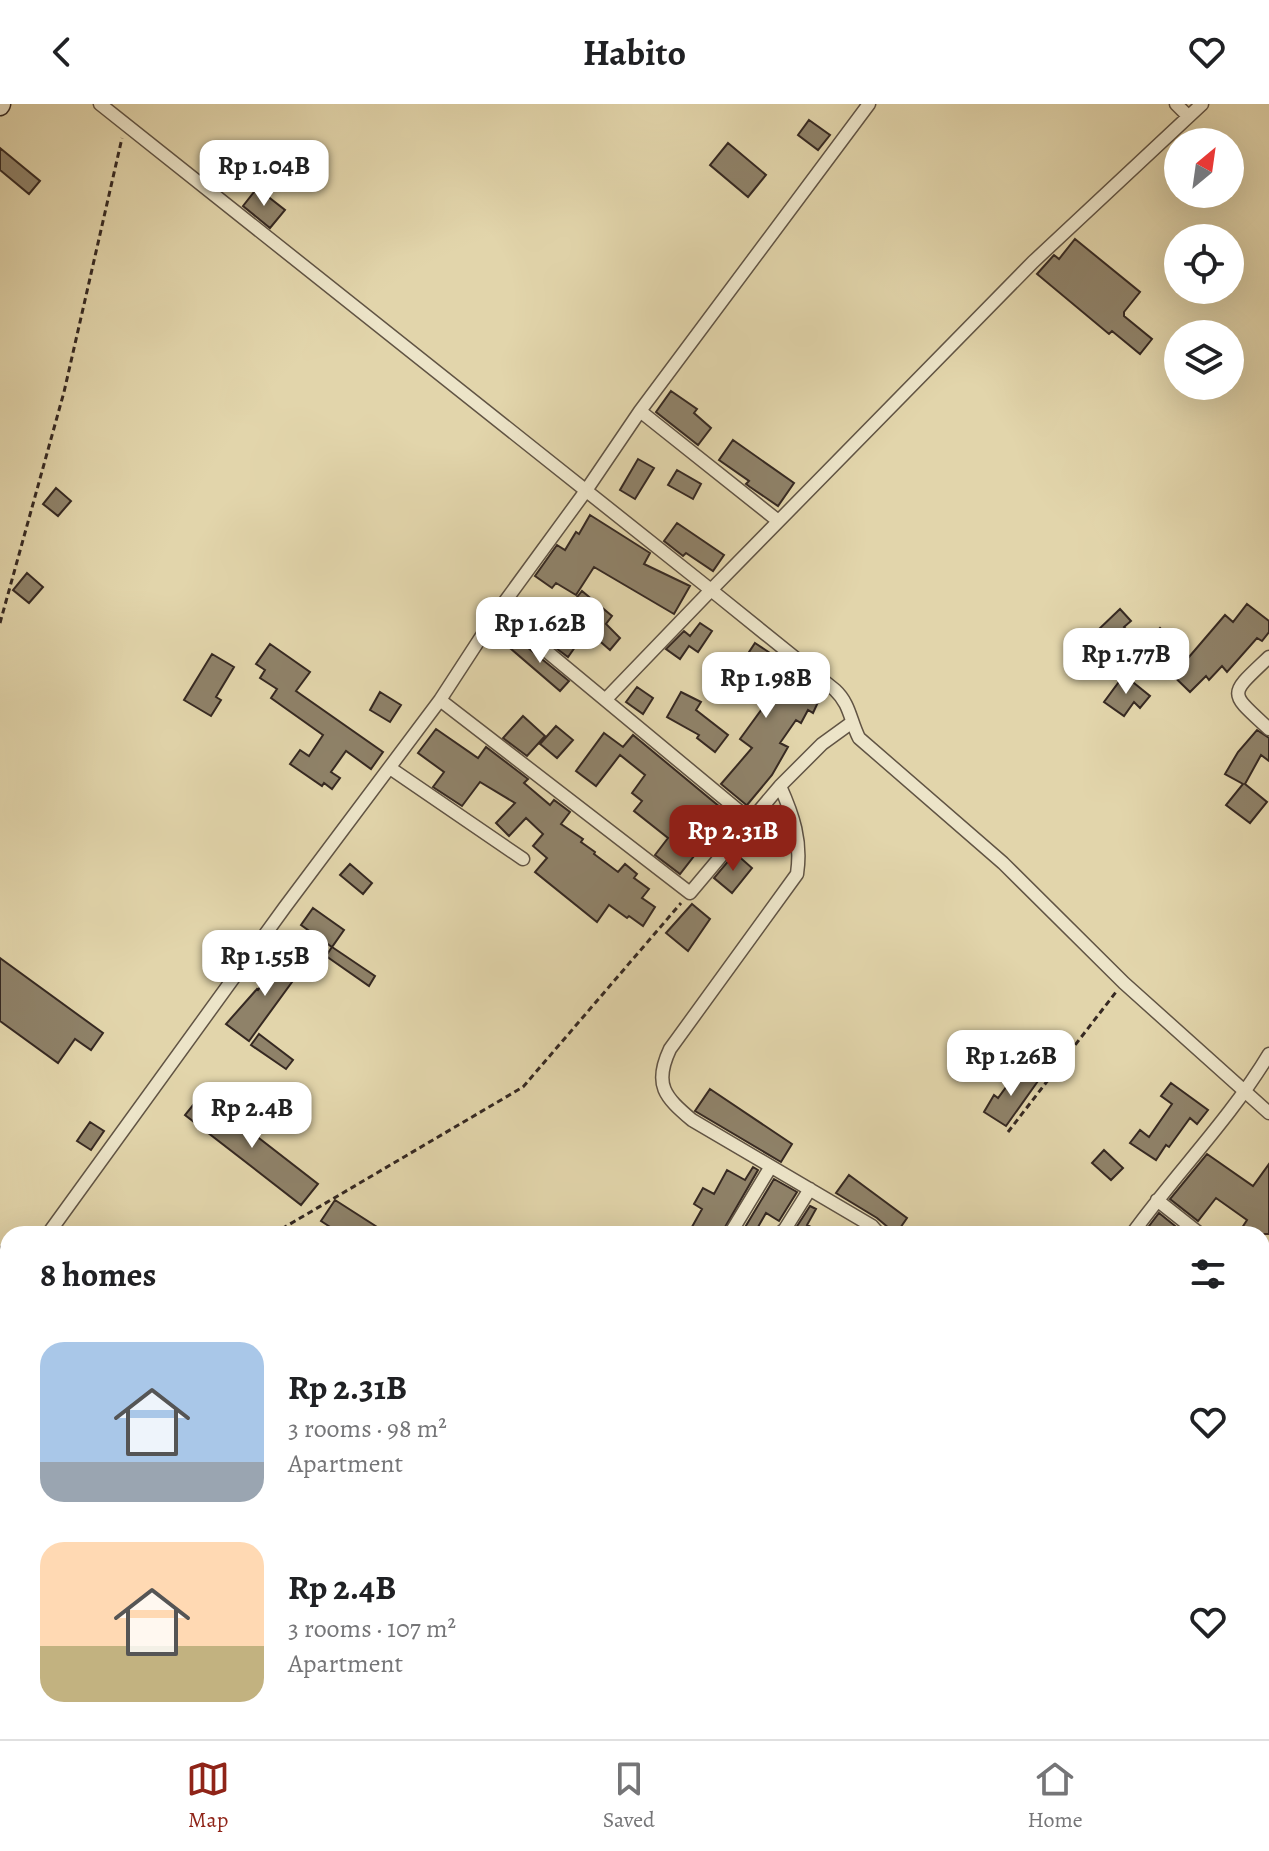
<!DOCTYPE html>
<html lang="en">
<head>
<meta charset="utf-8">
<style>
  :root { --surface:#fff; --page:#f2f2f2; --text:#202124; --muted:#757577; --line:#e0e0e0; --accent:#8f2418 }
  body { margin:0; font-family:Alegreya,serif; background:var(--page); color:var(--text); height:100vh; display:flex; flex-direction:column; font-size:30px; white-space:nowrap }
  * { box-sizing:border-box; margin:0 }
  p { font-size:26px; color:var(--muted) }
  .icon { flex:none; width:44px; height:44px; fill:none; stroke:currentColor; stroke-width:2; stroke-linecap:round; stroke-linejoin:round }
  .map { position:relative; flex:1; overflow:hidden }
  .panel { position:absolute; left:0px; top:1122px; width:1270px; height:514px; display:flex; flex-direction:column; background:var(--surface); border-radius:24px 24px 0 0; box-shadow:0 8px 32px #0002 }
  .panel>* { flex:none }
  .needle { width:52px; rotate:29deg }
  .buttons { position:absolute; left:1164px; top:24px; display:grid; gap:16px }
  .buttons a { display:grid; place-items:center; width:80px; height:80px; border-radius:50%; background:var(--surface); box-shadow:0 8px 32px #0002; font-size:40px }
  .price { position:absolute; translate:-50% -68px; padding:0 18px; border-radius:16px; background:#fff; color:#222; font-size:26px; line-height:52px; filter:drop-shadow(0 2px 4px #0008) }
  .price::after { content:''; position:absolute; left:50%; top:48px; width:24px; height:18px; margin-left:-12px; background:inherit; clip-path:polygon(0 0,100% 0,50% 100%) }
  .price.active { background:var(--accent); color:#fff }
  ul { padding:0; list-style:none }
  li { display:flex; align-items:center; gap:24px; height:200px; padding:0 40px }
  li span { display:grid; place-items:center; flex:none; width:224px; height:160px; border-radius:24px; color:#555 }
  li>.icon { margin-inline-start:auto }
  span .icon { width:96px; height:96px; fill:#fffc; stroke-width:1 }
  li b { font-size:34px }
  h2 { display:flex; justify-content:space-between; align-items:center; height:96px; padding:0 40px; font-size:34px }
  header { display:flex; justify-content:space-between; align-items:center; height:104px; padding:0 40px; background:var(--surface); font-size:36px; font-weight:600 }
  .tab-bar { display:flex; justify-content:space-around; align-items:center; height:112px; border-top:2px solid var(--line); background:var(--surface); font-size:22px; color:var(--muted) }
  .tab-bar a { display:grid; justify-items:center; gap:4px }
  .tab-bar .active { color:var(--accent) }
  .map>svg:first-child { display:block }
  .building { fill:#8f8269; stroke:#362922; stroke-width:2 }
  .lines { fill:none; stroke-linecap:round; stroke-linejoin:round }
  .street-casing { stroke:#615444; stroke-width:15 }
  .secondary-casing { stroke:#362922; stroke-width:21 }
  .path { stroke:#362922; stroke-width:3; stroke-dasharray:6 4; stroke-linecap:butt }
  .street { stroke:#ece4c8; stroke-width:12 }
  .secondary { stroke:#ece4c8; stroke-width:18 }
</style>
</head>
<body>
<header><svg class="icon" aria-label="back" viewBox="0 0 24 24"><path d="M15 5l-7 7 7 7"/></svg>Habito<svg class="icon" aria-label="heart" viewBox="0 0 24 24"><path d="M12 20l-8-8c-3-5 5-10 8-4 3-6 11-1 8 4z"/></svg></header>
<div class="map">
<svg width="1269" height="1635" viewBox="0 0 1269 1635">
  <rect width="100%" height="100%" fill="#e2d5ab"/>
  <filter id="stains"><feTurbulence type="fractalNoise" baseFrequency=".0025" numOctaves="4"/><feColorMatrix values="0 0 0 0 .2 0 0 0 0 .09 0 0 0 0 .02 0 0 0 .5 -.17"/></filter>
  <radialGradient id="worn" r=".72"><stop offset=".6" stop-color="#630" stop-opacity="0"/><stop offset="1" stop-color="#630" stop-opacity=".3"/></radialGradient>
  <path class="building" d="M809,16L830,31L818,46L798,31Z
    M728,39L766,71L748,93L710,61Z
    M0,44L40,77L29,90L0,66Z
    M257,84L285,106L270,124L243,102Z
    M1075,135L1140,188L1124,208V212L1152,235L1140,250L1112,227L1109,230L1037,170L1054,151L1059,155Z
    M671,287L697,305L694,309L711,324L698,341L656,308Z
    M733,336L794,379L778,402L750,383L746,380L749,377L719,356Z
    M638,355L654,364L635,395L620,386Z
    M677,366L701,380L693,395L668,381Z
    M56,384L71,397L58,412L43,400Z
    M590,411L650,449L644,460L690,482L674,510L594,463L576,491L556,479L552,484L535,472L557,441L565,446L576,428L579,430Z
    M677,419L724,451L713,467L686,449L683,452L664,437Z
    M27,469L43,483L29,499L13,486Z
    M582,487L612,512L606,520L620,534L610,546L595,533L593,536L585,529L568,553L556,544L574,519L563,511Z
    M1247,500L1269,517V528L1262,537L1257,534L1227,568L1222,562L1209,576L1206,572L1190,588L1159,558L1163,554L1147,538L1160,524L1189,553L1225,511L1233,518Z
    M1120,505L1131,517L1124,523L1140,540L1126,554L1098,526Z
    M700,519L712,527L698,548L689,542L680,555L666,545L684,527L690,532Z
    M517,535L569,577L560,587L510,544Z
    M755,539L788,561L780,572L820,594L813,609L808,606L801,619L796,616L780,639L788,643L772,671L747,701L750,704L721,680L752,644L740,635L764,602L728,580Z
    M270,540L310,568L296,587L383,648L371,665L346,647L331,668L340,674L332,685L324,679L322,682L290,660L300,646L309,652L323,631L271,594L277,585L260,574L265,566L256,560Z
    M212,550L234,563L216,593L221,596L211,612L184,596Z
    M1124,571L1150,592L1140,604L1134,598L1124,612L1104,598Z
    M637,583L653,594L643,610L626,598Z
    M380,588L401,601L390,618L370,606Z
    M681,588L701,598L696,606L728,631L715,648L697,634L699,631L667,613Z
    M523,612L545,632L527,652L503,634Z
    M556,622L573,636L557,654L540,640Z
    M436,625L478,654L486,643L528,675L524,679L550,701L554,696L570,708L561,720L583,735L581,738L595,748L594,750L618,768L625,760L637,770L634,774L649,785L642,794L655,803L643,822L629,812L627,814L609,801L597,818L535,768L547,754L533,742L543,730L526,714L509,732L496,719L515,699L480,678L462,702L433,683L444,668L418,649Z
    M1257,626L1269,634V657L1261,651L1245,680L1267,698L1250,719L1226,701L1243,680L1225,670L1238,648Z
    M604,629L623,643L633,631L738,718L722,737L712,729L680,770L655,751L668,734L634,707L642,697L632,689L645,671L620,651L596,682L576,667Z
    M735,749L752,764L732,789L714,774Z
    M350,760L372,779L363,790L340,771Z
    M692,800L710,815L688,847L666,829Z
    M313,804L344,826L332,843L301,821Z
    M332,843L375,872L369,882L326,852Z
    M284,849L303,863L249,937L226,920L257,885L258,886Z
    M0,854L103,929L91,946L75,935L58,959L0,917Z
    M1042,929L1061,941L1054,953L1034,941Z
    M259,930L293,956L286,965L251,941Z
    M1020,964L1038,977L1006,1022L984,1008L994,991L998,994Z
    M1171,979L1208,1006L1197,1020L1190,1014L1169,1043L1166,1041L1156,1056L1130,1039L1140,1026L1149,1033L1172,1000L1161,992Z
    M710,985L792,1040L781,1058L695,1007Z
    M202,990L318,1080L301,1101L185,1011Z
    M90,1018L104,1027L91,1046L77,1037Z
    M1104,1046L1123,1064L1111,1076L1092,1059Z
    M1207,1050L1253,1082L1269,1060V1130H1238L1247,1116L1216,1094L1198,1117L1170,1095Z
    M753,1063L758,1066L721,1130H688L702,1105L694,1100L703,1084L714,1090L727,1066L745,1076Z
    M849,1071L907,1114L896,1130L877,1114L836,1089Z
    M774,1075L797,1088L779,1117L766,1109L754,1130H741Z
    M335,1096L388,1130H341L321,1117Z
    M810,1102L816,1105L807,1121L824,1130H792Z
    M1159,1109L1185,1130H1143Z"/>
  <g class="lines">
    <g class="street-casing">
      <path id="street" d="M100,0L711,486L1033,158L1202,0
        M1176,0L1188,12
        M640,307L777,416
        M498,507L750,716
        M1269,553C1228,592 1228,587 1269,625
        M606,595L711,486L835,586C850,600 850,616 859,634L1003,759L1124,879L1269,1009
        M440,596L690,789L780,682L822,640L851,619
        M390,664L523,755
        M780,682C793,711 802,737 797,770L670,945C653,981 665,993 692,1016L872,1122L879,1130
        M1157,1096L1200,1130
        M48,1130L285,803L440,596L498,507L585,388L640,307L869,0
        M730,1130L770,1064
        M779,1130L785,1125L810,1085
        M1132,1130C1176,1069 1230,1015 1269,950
        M1262,1179L1269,1184
        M0,1196L8,1185
        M1262,1217L1269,1208
        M1262,1317L1269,1321
        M0,1326L8,1332
        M1262,1507L1269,1513
        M1262,1549L1269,1541
        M1163,1628L1194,1635
        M389,1635L390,1633
        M455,1635L457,1628
        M749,1635L753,1628
        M1046,1635L1049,1628"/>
    </g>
    <g class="secondary-casing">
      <path id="secondary" d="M0,2L1,0"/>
    </g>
    <path class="path" d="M0,519L64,288L122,34
      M1008,1028L1116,888
      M273,1130L523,983L681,799
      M0,1143L8,1146"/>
    <use href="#street" class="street"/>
    <use href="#secondary" class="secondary"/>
  </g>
  <rect width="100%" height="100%" filter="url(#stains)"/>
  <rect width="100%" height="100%" fill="url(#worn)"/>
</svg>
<div class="buttons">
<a><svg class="needle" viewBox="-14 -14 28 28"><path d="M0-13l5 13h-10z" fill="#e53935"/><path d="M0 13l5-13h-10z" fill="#757577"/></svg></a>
<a><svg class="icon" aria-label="locate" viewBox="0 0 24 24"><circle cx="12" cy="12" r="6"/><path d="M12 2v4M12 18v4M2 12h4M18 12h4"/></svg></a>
<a><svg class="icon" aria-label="layers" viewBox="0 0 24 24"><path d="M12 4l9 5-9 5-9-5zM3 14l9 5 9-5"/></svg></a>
</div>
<b class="price" style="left:264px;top:104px">Rp 1.04B</b>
<b class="price" style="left:540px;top:561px">Rp 1.62B</b>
<b class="price" style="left:1126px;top:592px">Rp 1.77B</b>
<b class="price" style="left:766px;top:616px">Rp 1.98B</b>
<b class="price active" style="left:733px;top:769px">Rp 2.31B</b>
<b class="price" style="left:265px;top:894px">Rp 1.55B</b>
<b class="price" style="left:1011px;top:994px">Rp 1.26B</b>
<b class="price" style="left:252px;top:1046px">Rp 2.4B</b>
<section class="panel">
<h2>8 homes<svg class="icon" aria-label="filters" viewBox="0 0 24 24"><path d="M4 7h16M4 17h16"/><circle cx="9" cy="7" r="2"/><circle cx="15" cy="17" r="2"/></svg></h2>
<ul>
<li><span style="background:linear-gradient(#a9c7e8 75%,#9aa5b1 0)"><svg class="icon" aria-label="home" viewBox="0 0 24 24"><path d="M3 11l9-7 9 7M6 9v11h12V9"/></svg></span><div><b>Rp 2.31B</b><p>3 rooms · 98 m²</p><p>Apartment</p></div><svg class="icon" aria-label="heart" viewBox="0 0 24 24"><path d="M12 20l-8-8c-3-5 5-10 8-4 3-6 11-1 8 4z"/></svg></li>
<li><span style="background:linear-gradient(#ffd9b3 65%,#c2b280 0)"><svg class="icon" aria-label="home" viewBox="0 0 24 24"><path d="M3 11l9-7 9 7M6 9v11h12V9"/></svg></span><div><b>Rp 2.4B</b><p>3 rooms · 107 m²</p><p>Apartment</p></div><svg class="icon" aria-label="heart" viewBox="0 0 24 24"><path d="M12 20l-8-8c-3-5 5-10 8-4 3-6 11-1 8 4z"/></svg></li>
</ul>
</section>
</div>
<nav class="tab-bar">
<a class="active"><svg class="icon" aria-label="map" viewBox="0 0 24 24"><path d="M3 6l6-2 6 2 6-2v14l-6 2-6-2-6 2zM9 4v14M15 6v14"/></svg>Map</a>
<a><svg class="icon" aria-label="saved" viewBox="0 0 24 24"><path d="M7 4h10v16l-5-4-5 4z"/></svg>Saved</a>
<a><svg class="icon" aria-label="home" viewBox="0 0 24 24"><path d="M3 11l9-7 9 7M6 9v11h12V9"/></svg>Home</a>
</nav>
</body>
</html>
